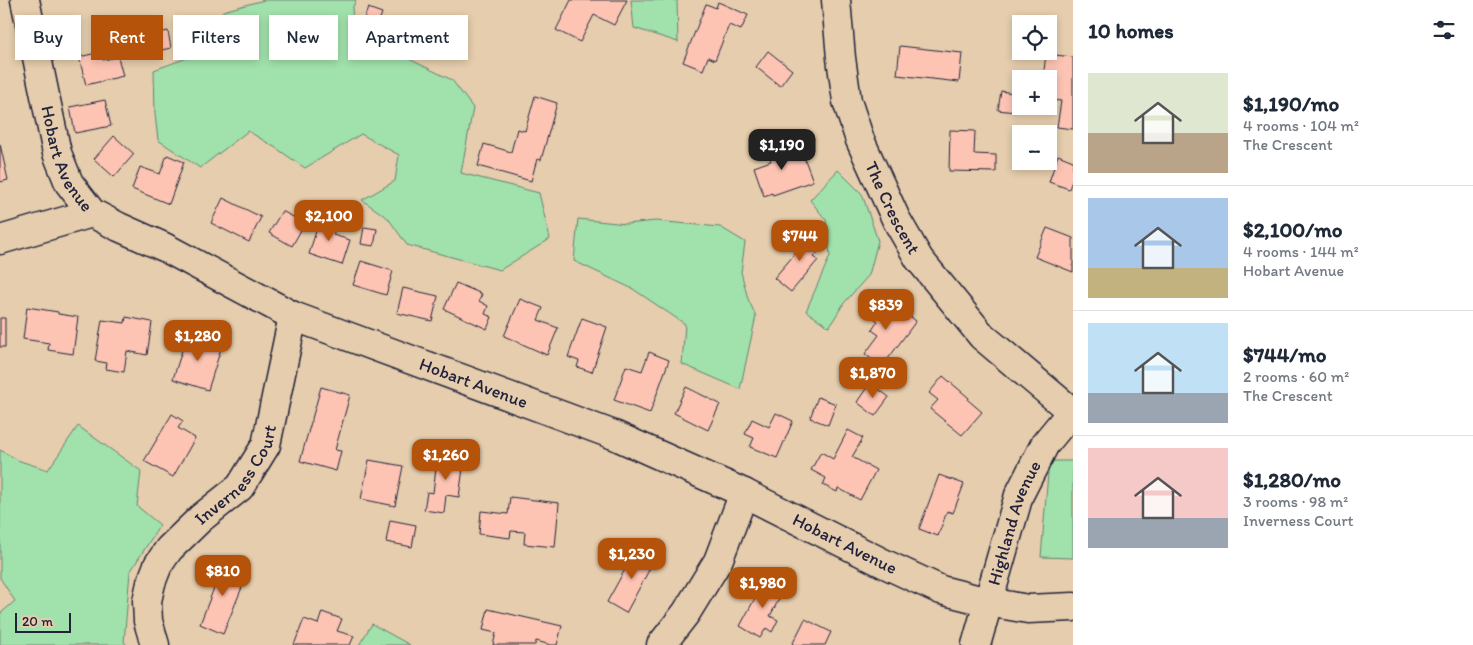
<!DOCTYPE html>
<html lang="en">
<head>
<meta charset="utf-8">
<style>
  :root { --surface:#fff; --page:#f6f6f7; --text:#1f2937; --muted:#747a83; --line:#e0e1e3; --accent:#b45309 }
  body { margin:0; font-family:Itim,sans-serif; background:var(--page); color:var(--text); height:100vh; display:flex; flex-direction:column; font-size:19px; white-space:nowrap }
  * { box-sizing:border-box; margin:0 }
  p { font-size:16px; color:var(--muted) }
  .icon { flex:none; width:28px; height:28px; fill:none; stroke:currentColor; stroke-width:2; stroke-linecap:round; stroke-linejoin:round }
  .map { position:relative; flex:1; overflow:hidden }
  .sheet { display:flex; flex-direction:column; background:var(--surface); width:400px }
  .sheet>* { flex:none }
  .hud { position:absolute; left:15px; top:15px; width:475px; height:45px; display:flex; gap:10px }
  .tools { position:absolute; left:1012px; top:15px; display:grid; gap:10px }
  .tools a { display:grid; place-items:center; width:45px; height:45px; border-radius:0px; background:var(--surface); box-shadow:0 2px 8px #0003; font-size:25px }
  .scale { position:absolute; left:15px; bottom:12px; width:56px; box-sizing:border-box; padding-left:5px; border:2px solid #22223b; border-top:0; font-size:14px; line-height:18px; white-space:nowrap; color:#22223b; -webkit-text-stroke:4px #e5cdad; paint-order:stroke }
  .price { position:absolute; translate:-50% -42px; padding:0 11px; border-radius:10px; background:var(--accent); color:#fff; font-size:16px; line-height:32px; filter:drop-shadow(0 1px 2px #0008) }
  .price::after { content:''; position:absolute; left:50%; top:30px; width:15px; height:11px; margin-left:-8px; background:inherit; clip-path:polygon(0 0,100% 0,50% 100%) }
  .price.active { background:#222; color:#fff }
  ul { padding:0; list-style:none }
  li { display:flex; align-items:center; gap:15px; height:125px; padding:0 15px }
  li+li { border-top:1px solid var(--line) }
  li span { display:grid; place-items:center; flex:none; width:140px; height:100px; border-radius:0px; color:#555 }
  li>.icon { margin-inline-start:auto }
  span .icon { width:60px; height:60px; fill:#fffc; stroke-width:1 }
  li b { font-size:21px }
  h2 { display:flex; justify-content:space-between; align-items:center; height:60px; padding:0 15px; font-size:21px }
  .tag { padding:0 18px; border-radius:0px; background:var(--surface); box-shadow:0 2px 8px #0003; font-size:18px; line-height:45px }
  .tag.active { background:var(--accent); color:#fff }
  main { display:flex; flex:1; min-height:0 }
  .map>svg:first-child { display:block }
  .green { fill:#a1e1ab; stroke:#628273 }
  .building { fill:#fdc4b3; stroke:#22223b }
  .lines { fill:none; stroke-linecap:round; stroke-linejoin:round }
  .minor-casing { stroke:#22223b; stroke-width:31 }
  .minor { stroke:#e5cdad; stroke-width:28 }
  .labels { text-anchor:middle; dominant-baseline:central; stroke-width:4; stroke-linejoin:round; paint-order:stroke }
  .street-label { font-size:18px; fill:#22223b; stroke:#e5cdad }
</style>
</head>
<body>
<main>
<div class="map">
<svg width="1073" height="645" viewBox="0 0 1073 645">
  <rect width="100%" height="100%" fill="#e5cdad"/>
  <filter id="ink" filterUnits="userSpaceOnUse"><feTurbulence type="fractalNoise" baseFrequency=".02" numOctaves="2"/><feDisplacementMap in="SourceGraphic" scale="10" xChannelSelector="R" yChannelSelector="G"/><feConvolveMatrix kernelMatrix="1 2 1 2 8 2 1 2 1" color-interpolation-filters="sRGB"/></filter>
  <g filter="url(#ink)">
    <path class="green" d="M264,0H356L352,9L354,32L452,80L473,108L461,173L539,193L550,239L500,270L407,245L388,218L362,200L395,181L399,155L361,134L305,168L276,148L248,131L200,168L158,140L155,114L154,70L195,55L223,11Z
      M631,0H677L678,42L634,28Z
      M838,170L862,194L878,241L869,275L844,303L829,327L806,311L830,256L826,220L810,200Z
      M578,219L626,224L656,221L720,227L745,242L741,272L748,299L756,316L740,389L682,364L685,324L633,289L574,261Z
      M78,426L141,471L137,506L160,525L130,572L124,642L127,645H0V614L15,601L0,578V450L20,461L48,470Z
      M1049,461H1073V558L1041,557Z
      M372,624L410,645H359Z"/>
    <path class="building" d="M571,0H627L614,25L594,15L580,42L556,30Z
      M718,2L748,15L741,30L729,25L715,60L708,57L703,70L683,62L706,4L716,8Z
      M368,8L382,13L378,24L364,19Z
      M168,31L171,48L152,52L149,35Z
      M900,46L962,53L959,82L897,75Z
      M768,51L792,70L780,86L756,67Z
      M101,52L103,60L118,57L123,76L86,85L79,57Z
      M1046,54L1073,57V129L1057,127L1061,101L1051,100L1053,88H1049V79H1043Z
      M1001,91L1018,94L1015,112L998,110Z
      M535,96L557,103L541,160L537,159L531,181L478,166L484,144L511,152L517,129L525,131Z
      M105,100L111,126L75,133L70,107Z
      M950,130L975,131L974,154L996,155V172L949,171Z
      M114,136L134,154L114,177L94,159Z
      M784,141L789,156L802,152L813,181L773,195L772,193L764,196L754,167L771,161L766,147Z
      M0,144L8,180L0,182Z
      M167,155L184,162L169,204L132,189L140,167L160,174Z
      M1058,155L1073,161V178L1069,189L1049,182Z
      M223,198L261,217L249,242L211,223Z
      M282,211L305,223L292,246L269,233Z
      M321,215L338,221L333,235L350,240L342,265L309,254Z
      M364,227L377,229L374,246L361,244Z
      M1047,228L1073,238V272L1035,257Z
      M803,229L823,246L814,257L818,260L791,292L774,278L801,247L794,240Z
      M361,261L393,271L386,295L353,285Z
      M456,283L482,294L479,301L488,306L485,314L492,317L487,329L444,309Z
      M403,288L438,296L432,321L397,313Z
      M871,297L901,319L906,313L916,321L882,367L865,354L879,335L872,330L878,321L862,310Z
      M520,299L543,308L538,320L558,328L547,355L504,336Z
      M27,307L58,312V314L78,317L73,354L48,350L49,343L23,339Z
      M126,317L152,322L147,355L127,351L124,372L106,369L107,363L95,361L102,320L125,323Z
      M0,318H5V347H0Z
      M582,318L607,327L592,372L577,367L579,361L568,357Z
      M198,334L223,342L208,390L173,379L186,338L196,341Z
      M649,352L669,360L650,413L614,400L626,366L642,371Z
      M873,367L883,375L881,379L876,375L870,382L865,378Z
      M943,376L969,398L968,400L982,412L962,435L930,409L938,400L929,393Z
      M870,383L889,397L875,416L857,402Z
      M321,387L350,395L335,450L341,451L336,471L300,461Z
      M686,387L720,404L708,430L674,413Z
      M818,397L836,404L828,425L810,418Z
      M776,413L793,421L777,458L750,447L754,438L745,434L752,419L769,427Z
      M172,414L183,421L178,428L195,438L173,477L144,461Z
      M848,430L863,438L852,457L876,470L860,500L838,488L837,492L823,485L826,478L811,470L821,452L833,459Z
      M438,451L465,454L459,497L446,495L444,513L424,510L427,492L433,493Z
      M369,460L403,466L395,506L361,499Z
      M939,475L964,484L953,513L947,511L938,536L919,529Z
      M510,497L559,503L555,547L524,544L525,532L511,531L510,538L479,534L481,511L508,514Z
      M390,520L416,525L412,547L386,542Z
      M638,546L656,557L626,613L607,602Z
      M217,563L247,575L223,634L200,624L214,588L208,586Z
      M766,578L785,588L770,616L778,620L772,632L766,628L760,638L740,626Z
      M488,609L562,626L557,645H551L536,641L535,645H493L496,633L483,630Z
      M322,612L342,619L337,631L354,636L350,645H294L304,619L318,624Z
      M805,619L831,632L825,645H792Z"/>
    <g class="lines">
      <g class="minor-casing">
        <g id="minor">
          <path id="s1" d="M25,0L57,153L69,183L92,213L119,227L164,247L293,316L614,435L744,493L885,564L941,590L988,602L1028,609L1073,607"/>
          <path id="s2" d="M836,0L841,58L847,101L860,140L896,219L919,259L982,336L1071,411"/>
          <path d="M0,240L92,213"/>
          <path id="s3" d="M155,645L148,621L147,601L151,583L158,565L169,549L201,518L240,487L266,445L293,316"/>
          <path d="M661,645L686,613L718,561L744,493"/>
          <path id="s4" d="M976,645L1019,495L1045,444L1073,410"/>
        </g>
      </g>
      <use href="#minor" class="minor"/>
    </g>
  </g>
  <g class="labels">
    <g class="street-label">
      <text stroke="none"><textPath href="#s1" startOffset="165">Hobart Avenue</textPath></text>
      <text stroke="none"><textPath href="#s2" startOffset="218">The Crescent</textPath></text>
      <text stroke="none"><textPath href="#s1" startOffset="645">Hobart Avenue</textPath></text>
      <text stroke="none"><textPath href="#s3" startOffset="204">Inverness Court</textPath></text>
      <text stroke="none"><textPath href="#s4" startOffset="128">Highland Avenue</textPath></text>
      <text stroke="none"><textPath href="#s1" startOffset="1050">Hobart Avenue</textPath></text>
    </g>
  </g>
</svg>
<div class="tools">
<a><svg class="icon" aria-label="locate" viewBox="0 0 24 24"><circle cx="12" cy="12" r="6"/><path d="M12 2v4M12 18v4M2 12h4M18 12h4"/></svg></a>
<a>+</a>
<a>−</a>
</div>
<div class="scale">20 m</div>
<b class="price active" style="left:782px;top:171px">$1,190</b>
<b class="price" style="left:329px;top:242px">$2,100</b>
<b class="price" style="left:800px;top:262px">$744</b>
<b class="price" style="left:886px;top:331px">$839</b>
<b class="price" style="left:198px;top:362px">$1,280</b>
<b class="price" style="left:873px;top:399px">$1,870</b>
<b class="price" style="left:446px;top:481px">$1,260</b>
<b class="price" style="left:632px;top:580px">$1,230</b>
<b class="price" style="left:223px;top:597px">$810</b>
<b class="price" style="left:763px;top:609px">$1,980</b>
<div class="hud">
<a class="tag">Buy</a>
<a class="tag active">Rent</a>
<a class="tag">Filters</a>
<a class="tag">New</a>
<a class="tag">Apartment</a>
</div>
</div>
<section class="sheet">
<h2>10 homes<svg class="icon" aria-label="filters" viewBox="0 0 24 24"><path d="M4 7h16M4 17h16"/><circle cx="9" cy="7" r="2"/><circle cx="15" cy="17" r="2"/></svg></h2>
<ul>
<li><span style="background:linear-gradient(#dfe7d0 60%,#b9a48a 0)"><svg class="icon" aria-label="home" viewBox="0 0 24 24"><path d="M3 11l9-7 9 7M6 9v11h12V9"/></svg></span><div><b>$1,190/mo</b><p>4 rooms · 104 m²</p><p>The Crescent</p></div></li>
<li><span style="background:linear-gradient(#a9c7e8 70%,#c2b280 0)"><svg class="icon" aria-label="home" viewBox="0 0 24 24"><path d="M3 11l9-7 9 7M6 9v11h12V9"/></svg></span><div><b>$2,100/mo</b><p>4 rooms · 144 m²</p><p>Hobart Avenue</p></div></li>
<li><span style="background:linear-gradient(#bfe0f5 70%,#9aa5b1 0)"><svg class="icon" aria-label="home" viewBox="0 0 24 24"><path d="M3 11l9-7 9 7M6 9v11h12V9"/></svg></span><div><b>$744/mo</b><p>2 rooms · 60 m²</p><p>The Crescent</p></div></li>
<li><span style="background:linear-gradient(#f6c9c9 70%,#9aa5b1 0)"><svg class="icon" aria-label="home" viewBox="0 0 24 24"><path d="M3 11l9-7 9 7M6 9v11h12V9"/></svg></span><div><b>$1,280/mo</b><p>3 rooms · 98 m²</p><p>Inverness Court</p></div></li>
</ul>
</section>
</main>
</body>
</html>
